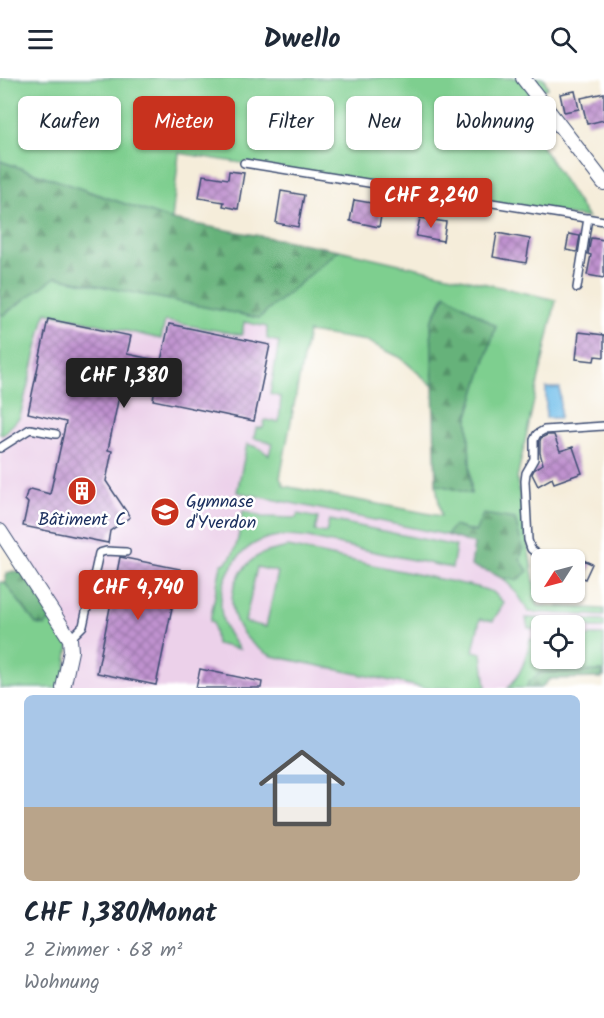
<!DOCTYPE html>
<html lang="de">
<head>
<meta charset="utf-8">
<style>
  :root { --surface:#fff; --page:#f6f6f7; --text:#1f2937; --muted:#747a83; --line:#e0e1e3; --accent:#c8321e }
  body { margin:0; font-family:Kalam,sans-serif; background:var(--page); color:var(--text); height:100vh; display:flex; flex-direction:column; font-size:22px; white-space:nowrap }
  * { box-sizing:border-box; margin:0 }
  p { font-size:20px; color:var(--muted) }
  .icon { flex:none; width:33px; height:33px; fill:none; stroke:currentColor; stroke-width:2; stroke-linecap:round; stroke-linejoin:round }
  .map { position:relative; height:610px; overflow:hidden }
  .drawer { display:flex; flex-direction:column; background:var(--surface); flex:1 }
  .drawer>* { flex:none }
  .hud { position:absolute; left:18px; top:18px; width:568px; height:54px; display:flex; gap:12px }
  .needle { width:39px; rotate:234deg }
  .fabs { position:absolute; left:531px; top:471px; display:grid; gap:12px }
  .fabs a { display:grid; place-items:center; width:54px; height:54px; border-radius:9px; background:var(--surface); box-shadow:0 2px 4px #0004; font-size:30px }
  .price { position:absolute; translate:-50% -51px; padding:0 14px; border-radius:6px; background:var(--accent); color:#fff; font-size:20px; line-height:39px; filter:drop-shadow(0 2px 3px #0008) }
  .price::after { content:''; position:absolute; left:50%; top:36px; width:18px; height:14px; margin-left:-9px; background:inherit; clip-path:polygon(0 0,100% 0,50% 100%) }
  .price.active { background:#222; color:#fff }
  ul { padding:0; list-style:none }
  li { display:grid; align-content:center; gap:12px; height:318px; padding:0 24px }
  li+li { border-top:2px solid var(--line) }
  li span { display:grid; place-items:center; height:186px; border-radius:9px; color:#555 }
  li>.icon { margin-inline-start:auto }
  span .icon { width:108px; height:108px; fill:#fffc; stroke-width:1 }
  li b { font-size:26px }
  .chip { padding:0 21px; border-radius:9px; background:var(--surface); box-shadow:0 2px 4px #0004; font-size:21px; line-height:54px }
  .chip.active { background:var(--accent); color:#fff }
  header { display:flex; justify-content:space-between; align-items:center; height:78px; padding:0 24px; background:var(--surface); font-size:27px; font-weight:700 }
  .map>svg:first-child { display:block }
  .built { fill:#ecd1ea }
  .grass { fill:#7ecf8f; stroke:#4c7f76; stroke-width:1.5; fill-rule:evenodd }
  .forest { fill:url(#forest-firs); stroke:#40706c; stroke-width:1.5 }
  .water { fill:#70beea; stroke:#4676a4; stroke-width:1.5 }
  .building { fill:url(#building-cross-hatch) }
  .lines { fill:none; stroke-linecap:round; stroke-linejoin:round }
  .lane-casing { stroke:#3c4c71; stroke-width:10 }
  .street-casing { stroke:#3c4c71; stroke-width:16 }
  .lane { stroke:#fff; stroke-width:7 }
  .street { stroke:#fff; stroke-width:14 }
  .labels { text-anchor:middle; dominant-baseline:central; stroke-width:5; stroke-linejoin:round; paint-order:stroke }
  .poi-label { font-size:18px; fill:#1b2f5e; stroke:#fff; text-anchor:start }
</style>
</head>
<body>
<header><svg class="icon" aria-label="menu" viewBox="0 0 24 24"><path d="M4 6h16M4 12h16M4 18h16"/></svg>Dwello<svg class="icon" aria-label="search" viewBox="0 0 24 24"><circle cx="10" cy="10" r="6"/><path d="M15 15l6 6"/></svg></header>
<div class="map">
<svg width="604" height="610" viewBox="0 0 604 610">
  <defs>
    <pattern id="forest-firs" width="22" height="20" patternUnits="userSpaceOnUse" patternTransform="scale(1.5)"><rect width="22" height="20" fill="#66b27a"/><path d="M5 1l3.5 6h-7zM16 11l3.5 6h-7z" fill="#539167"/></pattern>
    <pattern id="building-cross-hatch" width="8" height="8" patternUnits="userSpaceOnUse" patternTransform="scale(1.5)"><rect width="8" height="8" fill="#c092cf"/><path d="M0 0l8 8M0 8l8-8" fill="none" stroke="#9b78ab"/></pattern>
  </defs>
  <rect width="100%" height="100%" fill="#fff"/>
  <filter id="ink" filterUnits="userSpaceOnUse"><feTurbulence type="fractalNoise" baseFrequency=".0167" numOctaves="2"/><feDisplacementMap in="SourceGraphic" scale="12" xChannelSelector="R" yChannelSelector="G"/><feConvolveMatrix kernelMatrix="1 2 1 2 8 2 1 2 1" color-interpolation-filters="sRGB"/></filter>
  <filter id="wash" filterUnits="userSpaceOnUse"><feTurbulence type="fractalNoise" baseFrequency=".008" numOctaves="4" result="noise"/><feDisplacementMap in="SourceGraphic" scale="24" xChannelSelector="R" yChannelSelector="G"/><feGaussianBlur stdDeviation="1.35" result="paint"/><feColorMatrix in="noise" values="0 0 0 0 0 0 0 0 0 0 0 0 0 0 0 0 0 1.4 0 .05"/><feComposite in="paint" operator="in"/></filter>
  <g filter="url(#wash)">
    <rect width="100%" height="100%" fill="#f5edda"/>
    <path class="built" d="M46,234L160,261L164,243L241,257L244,244L268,249L279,264L270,316L281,319L279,345L263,350L254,359L272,365L269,377L237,414L447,457L474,466L471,488L490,494L511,507L522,523L528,534L604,538V543L527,540L528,550L541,553V563L530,561L526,582L517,601L508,610H63L71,573L0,453V356L3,357L20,339Z
      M586,547L591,550H604V557L575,559L574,548L570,547Z"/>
    <path class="grass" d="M0,0H544L548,10L512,22L588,140L179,75L172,142L0,83Z
      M339,172L556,222L517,400L538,528L604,531V538L528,534C522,521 514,510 503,501L507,499L475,454L454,448L447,457L237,414L247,366L259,370L269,377L272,365L254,360L256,350H263L265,342L279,344L281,319L270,316L279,264L267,261V249L244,244L242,257L165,243L161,261L46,234L20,339L3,357L0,356V236L4,237L55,199L259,240ZM445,216L496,248L468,338L471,415L436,406L441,438L284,408L280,400L308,254L367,263L401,280L433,308L431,244Z
      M243,433L262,439L296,440L298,436L318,440L315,453L326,455L329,442L456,468L452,490L308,460C293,458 277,456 262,462C231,475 215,511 223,543C226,554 233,563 239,571L216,566L213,544L210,543L221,487C239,480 239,450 243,433Z
      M288,469L477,509L493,514L504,525L493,543L480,541L473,573L482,575L486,610H425L272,578C234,562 216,516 250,484C260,474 275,472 288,469ZM257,489L278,494L266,549L245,544Z
      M0,504H5L36,546L54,537L70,561L63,610H0Z
      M526,540L604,543V550H591L586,547L542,548L541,553L528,550Z
      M591,557H604V600L603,593L529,604L526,610H508C522,595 526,581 530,561L541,563L542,580H574L575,559H587Z"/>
    <path class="forest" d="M0,83L172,142L339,172L259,240L56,199L3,237L0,236Z
      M446,216L496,248L468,338L471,416L436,406L431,244Z
      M483,436L515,441L523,472L520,481L528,493L517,503L507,500L503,501L490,494L471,488L474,466L447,457L453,448L475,454Z
      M13,493L27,495L54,537L45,548L36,546L5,505L7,495Z
      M603,593L602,600L550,601L541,610H526L529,604L541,594Z"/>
    <path class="water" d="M546,310H560V340H546Z"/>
    <g id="blocks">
      <path class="building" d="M575,13L579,31L564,34L560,16Z
        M604,15V42L587,46L581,20Z
        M229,93L244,95L238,131L223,128L224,124L199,120L203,97L228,101Z
        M281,113L304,117L298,149L276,145Z
        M354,122L383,127L379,149L350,143Z
        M420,140L446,144L443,163L416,158Z
        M497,155L530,161L526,185L493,179Z
        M569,156L580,158L577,174L566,172Z
        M591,160L604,162V200L587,197L591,177L588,176Z
        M48,241L131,258L127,276L161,283L169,246L270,267L254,343L153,322L156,305L123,298L108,372L112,373L106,403L130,439L110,453L108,465L23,448L28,425L25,422L27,414L31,411L50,416L66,344L28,335Z
        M579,254L604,257V279L595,278L594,283L576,281Z
        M547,357H554L560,373L573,369L582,395L554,405L552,400L538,408L532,396L534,392L543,386L540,375V363L541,360Z
        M574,478L592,486L585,501L574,497Z
        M120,479L180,491L156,607L97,595Z
        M200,591L262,604L261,610H196Z"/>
    </g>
  </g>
  <g filter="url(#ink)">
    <use href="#blocks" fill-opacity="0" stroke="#3c4c71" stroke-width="1.5"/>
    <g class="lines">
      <g class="lane-casing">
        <path id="lane" d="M244,85L604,143
          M577,210L588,140
          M0,370L30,351L56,356
          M545,482L531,471L528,462L525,403L526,395L534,381V362L537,356L544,352L604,348
          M70,561L83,548L99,475L106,473L126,474"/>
      </g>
      <g class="street-casing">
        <path id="street" d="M523,0L604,105
          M0,453L70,561L71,573L63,610"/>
      </g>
      <use href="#lane" class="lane"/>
      <use href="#street" class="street"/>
    </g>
  </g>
  <defs>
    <g id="building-disc" transform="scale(1.5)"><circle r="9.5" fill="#c8321e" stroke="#fff"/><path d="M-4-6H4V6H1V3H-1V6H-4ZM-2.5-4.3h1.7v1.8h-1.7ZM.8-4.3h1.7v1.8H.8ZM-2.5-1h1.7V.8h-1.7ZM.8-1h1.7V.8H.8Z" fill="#fff"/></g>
    <g id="school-disc" transform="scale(1.5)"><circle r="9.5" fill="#c8321e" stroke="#fff"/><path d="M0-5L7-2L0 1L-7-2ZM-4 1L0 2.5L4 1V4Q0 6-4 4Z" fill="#fff"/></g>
  </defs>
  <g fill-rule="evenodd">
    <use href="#building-disc" x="82" y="413"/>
    <use href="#school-disc" x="165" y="434"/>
  </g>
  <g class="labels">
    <g class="poi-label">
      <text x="186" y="424">Gymnase<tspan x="186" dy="21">d'Yverdon</tspan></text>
      <text x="82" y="442" text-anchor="middle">Bâtiment C</text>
    </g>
  </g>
</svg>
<div class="fabs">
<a><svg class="needle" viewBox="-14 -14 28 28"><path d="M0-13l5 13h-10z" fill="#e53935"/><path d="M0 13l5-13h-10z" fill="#747a83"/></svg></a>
<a><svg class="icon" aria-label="locate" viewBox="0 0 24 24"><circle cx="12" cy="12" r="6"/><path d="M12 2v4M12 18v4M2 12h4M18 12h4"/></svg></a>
</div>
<b class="price" style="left:431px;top:151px">CHF 2,240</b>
<b class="price active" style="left:124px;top:331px">CHF 1,380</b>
<b class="price" style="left:138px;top:543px">CHF 4,740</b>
<div class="hud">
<a class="chip">Kaufen</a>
<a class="chip active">Mieten</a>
<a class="chip">Filter</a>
<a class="chip">Neu</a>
<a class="chip">Wohnung</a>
</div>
</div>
<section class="drawer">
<ul>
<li><span style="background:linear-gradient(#a9c7e8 60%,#b9a48a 0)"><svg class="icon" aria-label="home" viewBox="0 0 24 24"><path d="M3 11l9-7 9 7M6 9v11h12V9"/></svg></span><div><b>CHF 1,380/Monat</b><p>2 Zimmer · 68 m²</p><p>Wohnung</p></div></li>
</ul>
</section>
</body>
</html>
